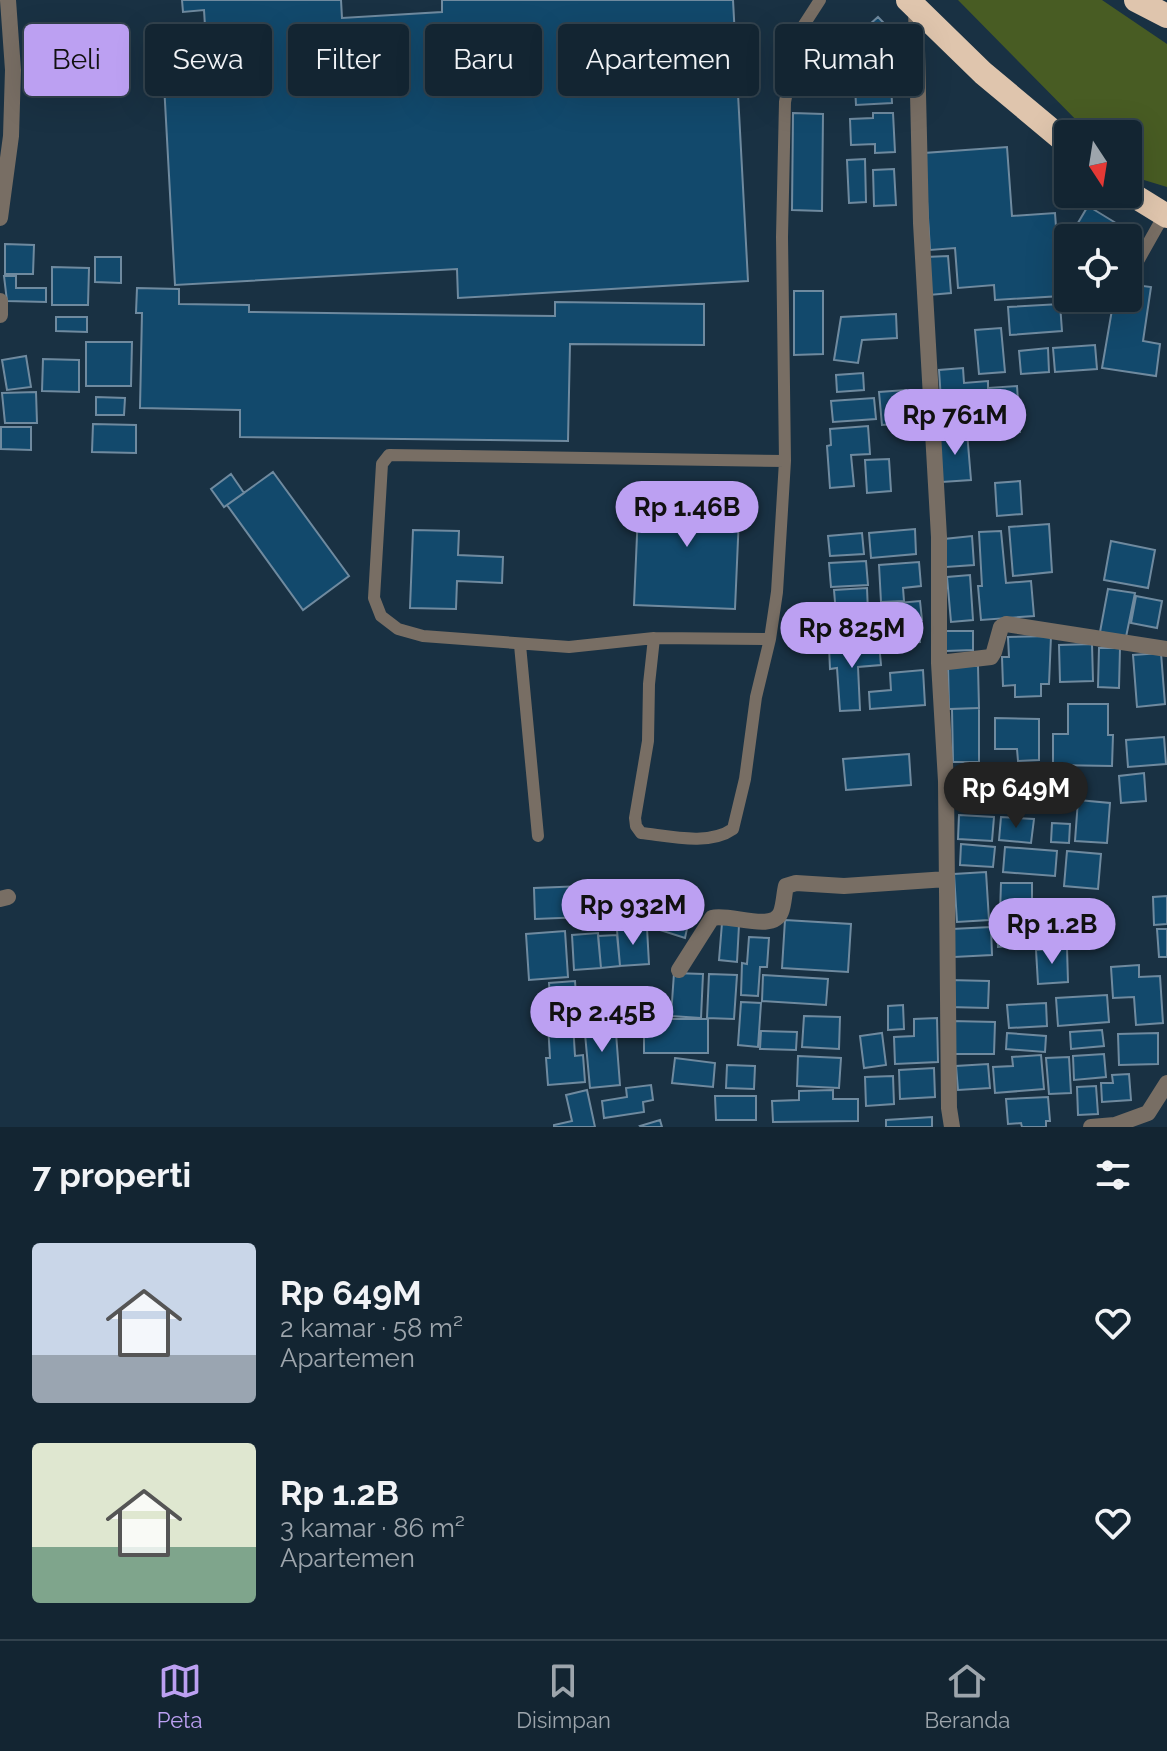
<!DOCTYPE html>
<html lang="id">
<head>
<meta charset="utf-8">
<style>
  :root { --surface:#132532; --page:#1c2d3a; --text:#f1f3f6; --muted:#9da5ac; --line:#32424d; --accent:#bca0f2 }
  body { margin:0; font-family:Raleway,sans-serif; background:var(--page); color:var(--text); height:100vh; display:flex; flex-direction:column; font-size:30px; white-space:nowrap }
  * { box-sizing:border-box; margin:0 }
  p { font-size:26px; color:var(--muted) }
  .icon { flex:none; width:44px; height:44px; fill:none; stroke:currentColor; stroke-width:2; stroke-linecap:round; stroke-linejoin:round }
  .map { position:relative; height:1127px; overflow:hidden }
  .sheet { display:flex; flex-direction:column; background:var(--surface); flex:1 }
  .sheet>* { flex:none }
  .hud { position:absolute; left:24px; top:24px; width:1120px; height:72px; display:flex; gap:16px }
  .needle { width:52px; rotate:168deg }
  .tools { position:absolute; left:1054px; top:120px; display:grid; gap:16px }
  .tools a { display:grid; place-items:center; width:88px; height:88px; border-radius:8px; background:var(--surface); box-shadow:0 8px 32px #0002,0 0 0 2px var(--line); font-size:40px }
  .price { position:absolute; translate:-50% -68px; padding:0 18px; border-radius:28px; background:var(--accent); color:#111; font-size:26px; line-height:52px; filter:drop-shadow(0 2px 4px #0008) }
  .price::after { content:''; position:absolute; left:50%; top:48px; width:24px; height:18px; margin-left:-12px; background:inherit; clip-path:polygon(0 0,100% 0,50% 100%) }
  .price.on { background:#222; color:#fff }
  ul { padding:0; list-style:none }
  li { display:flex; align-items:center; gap:24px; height:200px; padding:0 32px }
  li span { display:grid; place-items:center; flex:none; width:224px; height:160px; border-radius:8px; color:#555 }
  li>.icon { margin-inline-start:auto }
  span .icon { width:96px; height:96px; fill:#fffc; stroke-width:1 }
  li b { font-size:34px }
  h2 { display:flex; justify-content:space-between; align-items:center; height:96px; padding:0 32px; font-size:34px }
  .pill { padding:0 28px; border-radius:8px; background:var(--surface); box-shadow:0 8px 32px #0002,0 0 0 2px var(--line); font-size:28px; line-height:72px }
  .pill.on { background:var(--accent); color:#111 }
  .dock { display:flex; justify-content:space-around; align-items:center; height:112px; border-top:2px solid var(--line); background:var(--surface); font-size:22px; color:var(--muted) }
  .dock a { display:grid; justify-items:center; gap:4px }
  .dock .on { color:var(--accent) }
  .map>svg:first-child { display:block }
  .green { fill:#485c23 }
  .building { fill:#12496c; stroke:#6f8a9f; stroke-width:2 }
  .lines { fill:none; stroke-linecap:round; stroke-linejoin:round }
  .lane { stroke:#786e64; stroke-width:12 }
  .street { stroke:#786e64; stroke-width:16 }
  .highway { stroke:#dfc5ad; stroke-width:24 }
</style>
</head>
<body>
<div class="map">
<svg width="1167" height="1127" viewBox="0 0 1167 1127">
  <rect width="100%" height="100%" fill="#193143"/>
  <path class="green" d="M958,0H1102L1167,44V187L1134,177L1128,170V134H1090Z"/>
  <path class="building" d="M182,0H341L342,18L442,12V0H733L748,281L458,298L457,269L175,285L161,29L205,26L204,10L183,12Z
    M878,17L902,42L886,58L861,32Z
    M890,65L892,103L856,105L854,67Z
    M793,113L823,114L822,211L792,210Z
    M873,113H893L895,152L875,153V144L851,145L850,119L873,118Z
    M1007,147L1012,216L1055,213L1061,296L995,300L994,285L958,288L955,248L930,250L924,153Z
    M865,159L866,202L849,203L847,160Z
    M894,169L896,205L874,206L873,170Z
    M1088,206L1129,231L1125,238H1069Z
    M5,244L34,245L33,274H5Z
    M948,256L951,293L929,295L926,257Z
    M95,257H121V283L95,282Z
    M52,267L89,268L88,305H52Z
    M4,276H16V288H46V302L7,301Z
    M1128,284L1151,287L1143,341L1160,344L1156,376L1102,368L1114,298H1128Z
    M137,288L179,289V304L249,305V312L555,316V302L704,304V345L570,344L568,441L240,437V410L140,408L142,313H136Z
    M794,291H823V354L794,355Z
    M1080,298H1102L1096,307Z
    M1060,304L1062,331L1010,335L1008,307Z
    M896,314L897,338L862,340L858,363L834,360L841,317Z
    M56,317H87V332L56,331Z
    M1001,328L1005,372L979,374L975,330Z
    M86,342H132L131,386H86Z
    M1095,345L1097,369L1055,372L1053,348Z
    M1048,348L1049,372L1021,374L1019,351Z
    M26,356L31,387L7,390L2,360Z
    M43,359L79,360V392L42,391Z
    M963,368L964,383L988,381V388L1017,386L1020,432L979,435L976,402L965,403L966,414L942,415L939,370Z
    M863,373L864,390L837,392L836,375Z
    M906,390L908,423L882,425L879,392Z
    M36,392L37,423H5L2,393Z
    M96,397L125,398L124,415H96Z
    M874,398L876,419L833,422L831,401Z
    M93,424L136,425V453L92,452Z
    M868,426L870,454L851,455L854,486L830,488L827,446L831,445L830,429Z
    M1,427H31V450L1,449Z
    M967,432L971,480L942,482L939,435Z
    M889,459L891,491L867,493L865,460Z
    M273,472L349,576L303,610L227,505Z
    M231,474L244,493L224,507L211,489Z
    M1020,481L1022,514L997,516L995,483Z
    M639,489L740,493L735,609L634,605Z
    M1049,524L1052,572L1013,576L1009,527Z
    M915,529L916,554L871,558L869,533Z
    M413,530L459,531L458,555L503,557L502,583L457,581L456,609L410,608Z
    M1001,531L1006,583L1031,581L1034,616L981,620L978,586H982L979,532Z
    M862,533L864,554L830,556L828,536Z
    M972,536L974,565L946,567L944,539Z
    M1111,541L1155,550L1148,588L1104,580Z
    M866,561L868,585L831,587L829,563Z
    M919,562L921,586L903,588L904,601L881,602L879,565Z
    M970,575L973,620L951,622L947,577Z
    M867,588L868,612L836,614L834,590Z
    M1108,589L1135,593L1126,637L1100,632Z
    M1136,596L1162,601L1157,628L1131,623Z
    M920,601L922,620L878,624L876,605Z
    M919,624L920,642L886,644L884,627Z
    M946,631H973V650L946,651Z
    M1051,636L1049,684H1041V696L1015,697V685L1003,686L1002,657H1009L1008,637Z
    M879,643L881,665L858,667L860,710L840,711L837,668L830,669L829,646Z
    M1092,644L1093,681L1060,682L1059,645Z
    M1099,648H1120L1119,688L1098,687Z
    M1161,653L1165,704L1137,707L1133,655Z
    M948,666H978L979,708L949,709Z
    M923,670L925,705L870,709L869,692L891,690L890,673Z
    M1068,704H1108V735H1113L1112,766L1053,765V734H1068Z
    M979,708V762H953L952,709Z
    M995,718L1039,719V760L1018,761L1017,749H995Z
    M1164,737L1166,764L1128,767L1126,740Z
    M909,754L911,785L846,790L843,759Z
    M1144,773L1146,801L1121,803L1119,776Z
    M1002,774L1040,776L1037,811L1000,808Z
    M958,779L995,782L993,810L956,807Z
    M1044,781L1061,782L1058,813L1041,812Z
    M1078,800L1110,803L1107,843L1075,841Z
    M959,815L994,817L992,841L958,839Z
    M1001,817L1034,819L1031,843L999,840Z
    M1052,823L1070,824L1069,843L1051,842Z
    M961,844L995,847L993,867L960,865Z
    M1005,847L1057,851L1055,876L1003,872Z
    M1067,851L1101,854L1098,889L1064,886Z
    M986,872L989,920L957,922L954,874Z
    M1001,883H1032V914L1000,913Z
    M636,884L637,915L535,919L534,888Z
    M1167,896V924L1154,925L1153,897Z
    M1059,899L1099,902L1097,924L1057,921Z
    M657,915L688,924L685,938L654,928Z
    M785,920L851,924L848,972L782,968Z
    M1024,921L1025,945L998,947L997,923Z
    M722,923L739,925L737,962L719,960Z
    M991,927L992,955L954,957L952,929Z
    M647,928L649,964L620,966L617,930Z
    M1157,929H1167V957H1159Z
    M565,931L568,977L529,980L526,934Z
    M598,933L601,968L574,970L572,935Z
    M617,935L620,966L601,968L598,936Z
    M749,937L769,938L767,967H760L758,996L741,995L742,963L747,964Z
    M1067,948L1068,982L1038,984L1036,950Z
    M1139,965V977L1160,976L1163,1023L1136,1025L1134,997L1113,998L1111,967Z
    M674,973L703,974L701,1018L671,1016Z
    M709,974L737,975L734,1019L707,1018Z
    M763,975L828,979L826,1005L762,1001Z
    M949,980L989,981L988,1008L949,1007Z
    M575,981L577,1009L551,1011L549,983Z
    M634,991L637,1015L587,1019L585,995Z
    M1107,995L1109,1022L1058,1026L1056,998Z
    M741,1002L761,1003L758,1047L738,1045Z
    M1046,1003L1047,1026L1009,1028L1007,1005Z
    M903,1005L904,1029L888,1030V1006Z
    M804,1016L840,1017L839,1049L802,1047Z
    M937,1018L938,1062L895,1064L894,1037L914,1036V1019Z
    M644,1019H708V1053H644Z
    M615,1020L620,1085L590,1088L584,1023Z
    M952,1021L995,1022L994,1054H952Z
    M573,1023L575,1056L583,1055L585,1082L548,1085L546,1058H550L548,1024Z
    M1102,1030L1104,1046L1071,1049L1070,1032Z
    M761,1031L797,1032L796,1050L760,1049Z
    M882,1033L886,1065L864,1068L860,1036Z
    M1007,1033L1046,1036L1045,1052L1006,1049Z
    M1158,1033V1064L1119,1065L1118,1034Z
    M1104,1054L1106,1077L1074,1080L1073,1056Z
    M1041,1055L1044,1089L995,1093L993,1067L1013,1066L1012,1057Z
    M798,1056L841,1058L839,1088L797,1086Z
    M1069,1057L1071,1093L1049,1094L1046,1058Z
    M675,1058L715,1063L713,1087L672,1083Z
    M988,1064L990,1088L958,1090L956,1066Z
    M727,1065L755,1066L754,1089L726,1088Z
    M934,1068L935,1097L900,1099L899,1070Z
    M1129,1074L1131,1100L1102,1102L1101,1083H1113L1112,1075Z
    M893,1076L894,1104L866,1106L865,1077Z
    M651,1085L653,1100L643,1102L644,1112L604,1118L602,1101L627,1097L626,1088Z
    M1096,1086L1098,1114L1078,1115L1077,1087Z
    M587,1090L595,1127H554V1125L572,1121L566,1095Z
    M833,1090V1099H858V1121L773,1122L772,1101L799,1100V1091Z
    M715,1096H756V1120H716Z
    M1048,1097L1050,1121H1046V1127H1022L1021,1123L1008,1124L1006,1099Z
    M932,1117V1127H886V1120Z
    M660,1120L662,1127H641L640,1126Z"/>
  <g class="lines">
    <path class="lane" d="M1137,263L1164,215
      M785,461L389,455L382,464L374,598L381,616L398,629L423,636L569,647L654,638L649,684L648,741L635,818L636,826L641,833C669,836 709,846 733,829L745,779L756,697L770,639L777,592L785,461L782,237L785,102L798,34L820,0
      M654,638L770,639
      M520,645L538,836"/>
    <path class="street" d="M916,7L921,223L939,537V663L946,781L949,1108L952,1127
      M0,218L11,136L13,70L8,0
      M0,301V315
      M939,663L991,657L994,652L1001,627L1006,624L1167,649
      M0,899L8,897
      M679,970L712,918C730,913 773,933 781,912C784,904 784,894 786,886L796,883L844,886L947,879
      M1091,1127L1115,1125L1148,1113L1167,1083"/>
    <path class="highway" d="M908,0L983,73L1068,144
      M1136,0L1167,16
      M1128,192L1167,216"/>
  </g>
</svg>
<div class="tools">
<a><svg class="needle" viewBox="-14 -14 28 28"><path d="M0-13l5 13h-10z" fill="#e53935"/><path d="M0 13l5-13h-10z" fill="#9da5ac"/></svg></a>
<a><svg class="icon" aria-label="locate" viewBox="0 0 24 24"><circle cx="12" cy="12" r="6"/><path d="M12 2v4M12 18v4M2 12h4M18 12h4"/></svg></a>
</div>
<b class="price" style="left:955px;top:457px">Rp 761M</b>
<b class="price" style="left:687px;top:549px">Rp 1.46B</b>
<b class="price" style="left:852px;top:670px">Rp 825M</b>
<b class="price on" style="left:1016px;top:830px">Rp 649M</b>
<b class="price" style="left:633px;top:947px">Rp 932M</b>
<b class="price" style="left:1052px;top:966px">Rp 1.2B</b>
<b class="price" style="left:602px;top:1054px">Rp 2.45B</b>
<div class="hud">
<a class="pill on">Beli</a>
<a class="pill">Sewa</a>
<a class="pill">Filter</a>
<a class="pill">Baru</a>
<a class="pill">Apartemen</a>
<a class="pill">Rumah</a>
</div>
</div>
<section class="sheet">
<h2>7 properti<svg class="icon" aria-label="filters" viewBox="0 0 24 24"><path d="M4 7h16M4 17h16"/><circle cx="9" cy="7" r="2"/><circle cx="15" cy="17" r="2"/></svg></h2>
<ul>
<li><span style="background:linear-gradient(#c9d6e8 70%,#9aa5b1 0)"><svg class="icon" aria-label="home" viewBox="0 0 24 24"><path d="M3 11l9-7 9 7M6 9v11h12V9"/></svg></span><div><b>Rp 649M</b><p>2 kamar · 58 m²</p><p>Apartemen</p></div><svg class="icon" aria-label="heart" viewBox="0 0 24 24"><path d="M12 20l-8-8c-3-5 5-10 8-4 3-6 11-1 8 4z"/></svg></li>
<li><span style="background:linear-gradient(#dfe7d0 65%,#7fa58c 0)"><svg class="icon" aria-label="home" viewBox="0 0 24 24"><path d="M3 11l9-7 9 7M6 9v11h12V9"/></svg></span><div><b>Rp 1.2B</b><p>3 kamar · 86 m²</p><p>Apartemen</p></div><svg class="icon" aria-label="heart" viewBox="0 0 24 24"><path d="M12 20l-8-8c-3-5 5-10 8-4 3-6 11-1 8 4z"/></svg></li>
</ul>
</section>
<nav class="dock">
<a class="on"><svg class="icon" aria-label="map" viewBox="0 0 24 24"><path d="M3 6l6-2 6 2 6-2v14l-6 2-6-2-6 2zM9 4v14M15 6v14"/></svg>Peta</a>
<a><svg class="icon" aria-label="saved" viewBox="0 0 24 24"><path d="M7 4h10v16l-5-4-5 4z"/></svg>Disimpan</a>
<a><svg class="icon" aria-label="home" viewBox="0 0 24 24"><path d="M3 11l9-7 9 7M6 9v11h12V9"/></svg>Beranda</a>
</nav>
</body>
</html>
